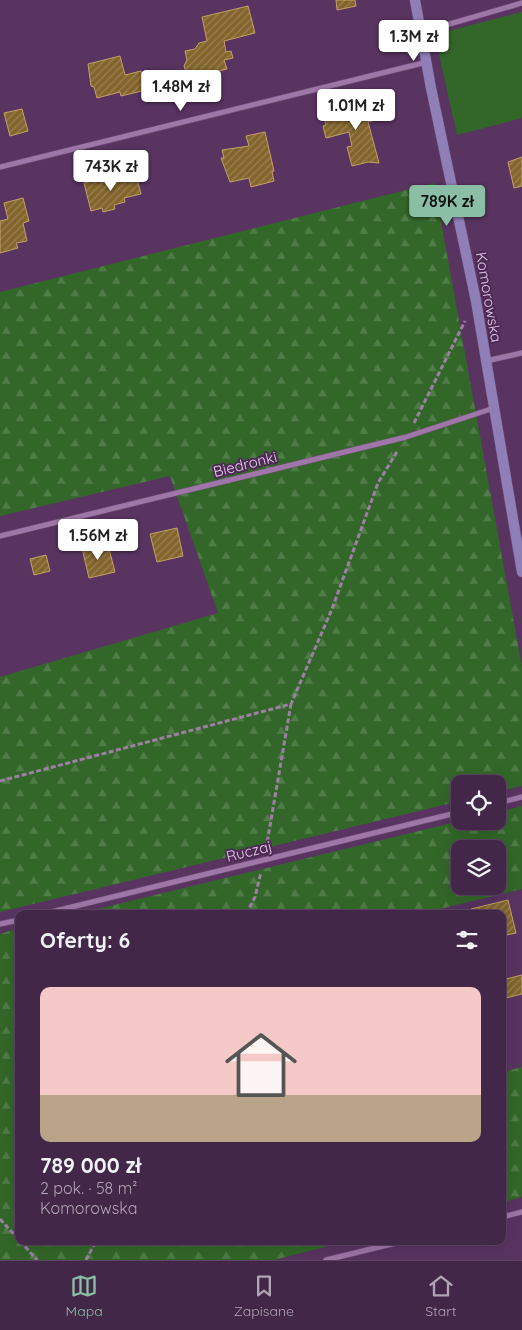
<!DOCTYPE html>
<html lang="pl">
<head>
<meta charset="utf-8">
<style>
  :root { --surface:#432749; --page:#4d3353; --text:#f1f3f6; --muted:#afa5b4; --line:#5b4461; --accent:#8abfa5 }
  body { margin:0; font-family:Quicksand,sans-serif; background:var(--page); color:var(--text); height:100vh; display:flex; flex-direction:column; font-size:19px; white-space:nowrap }
  * { box-sizing:border-box; margin:0 }
  p { font-size:16px; color:var(--muted) }
  .icon { flex:none; width:28px; height:28px; fill:none; stroke:currentColor; stroke-width:2; stroke-linecap:round; stroke-linejoin:round }
  .map { position:relative; flex:1; overflow:hidden }
  .sheet { position:absolute; left:15px; top:910px; width:491px; height:335px; display:flex; flex-direction:column; background:var(--surface); border-radius:10px; box-shadow:0 5px 20px #0002,0 0 0 1px var(--line) }
  .sheet>* { flex:none }
  .buttons { position:absolute; left:451px; top:775px; display:grid; gap:10px }
  .buttons a { display:grid; place-items:center; width:55px; height:55px; border-radius:10px; background:var(--surface); box-shadow:0 5px 20px #0002,0 0 0 1px var(--line); font-size:25px }
  .price { position:absolute; translate:-50% -42px; padding:0 11px; border-radius:5px; background:#fff; color:#222; font-size:16px; line-height:32px; filter:drop-shadow(0 1px 2px #0008) }
  .price::after { content:''; position:absolute; left:50%; top:30px; width:15px; height:11px; margin-left:-8px; background:inherit; clip-path:polygon(0 0,100% 0,50% 100%) }
  .price.active { background:var(--accent); color:#111 }
  ul { padding:0; list-style:none }
  li { display:grid; align-content:center; gap:10px; height:265px; padding:0 25px }
  li span { display:grid; place-items:center; height:155px; border-radius:10px; color:#555 }
  li>.icon { margin-inline-start:auto }
  span .icon { width:90px; height:90px; fill:#fffc; stroke-width:1 }
  li b { font-size:21px }
  h2 { display:flex; justify-content:space-between; align-items:center; height:60px; padding:0 25px; font-size:21px }
  .menu { display:flex; justify-content:space-around; align-items:center; height:70px; border-top:1px solid var(--line); background:var(--surface); font-size:14px; color:var(--muted) }
  .menu a { display:grid; justify-items:center; gap:2px }
  .menu .active { color:var(--accent) }
  .map>svg:first-child { display:block }
  .grass { fill:#336729 }
  .forest { fill:url(#forest-firs); fill-rule:evenodd }
  .building { fill:url(#building-hatch); stroke:#c3a166 }
  .lines { fill:none; stroke-linecap:round; stroke-linejoin:round }
  .street-casing { stroke:#725279; stroke-width:6 }
  .secondary-casing { stroke:#725279; stroke-width:11 }
  .path { stroke:#9d80a4; stroke-width:3; stroke-dasharray:5 2.5; stroke-linecap:butt }
  .street { stroke:#9f76a8; stroke-width:5 }
  .secondary { stroke:#8f7fb8; stroke-width:10 }
  .labels { text-anchor:middle; dominant-baseline:central; stroke-width:4; stroke-linejoin:round; paint-order:stroke }
  .street-label { font-size:15px; fill:#e2cce7; stroke:#4e2955 }
</style>
</head>
<body>
<div class="map">
<svg width="522" height="1260" viewBox="0 0 522 1260">
  <defs>
    <pattern id="forest-firs" width="22" height="20" patternUnits="userSpaceOnUse" patternTransform="scale(1.25)"><rect width="22" height="20" fill="#336729"/><path d="M5 1l3.5 6h-7zM16 11l3.5 6h-7z" fill="#507c48"/></pattern>
    <pattern id="building-hatch" width="6" height="6" patternUnits="userSpaceOnUse" patternTransform="scale(1.25)"><rect width="6" height="6" fill="#83652c"/><path d="M-1 1l2-2M0 6l6-6M5 7l2-2" fill="none" stroke="#9a8155"/></pattern>
  </defs>
  <rect width="100%" height="100%" fill="#593461"/>
  <path class="grass" d="M522,12V118L457,135L438,50L448,31Z"/>
  <path class="forest" d="M434,183L522,667V786L498,791V784H460V801L0,912V677L218,613L170,476L0,516V292Z
    M522,806V889L431,911L432,914H77L460,821H498V812ZM460,849H498V886H460Z
    M19,928V1241H348L274,1260H0V934Z
    M522,1067V1197L503,1202V1072Z"/>
  <path class="building" d="M336,0H355L356,6L337,10Z
    M248,6L255,33L224,41L226,52L231,51L233,58L224,60L227,69L191,78L187,75L184,66L187,60L185,51L195,49L199,43L207,41L202,17Z
    M120,56L125,75L141,71L146,90L121,96L120,92L97,98L94,87L91,86L88,64Z
    M375,100L380,119L368,122L379,163L368,162L352,166L347,147L352,146L349,132L326,138L323,126L326,125L323,115L338,111L339,115L353,111L352,106Z
    M22,109L28,131L10,136L4,113Z
    M265,132L274,171L272,172L274,181L251,187L249,178L230,182L221,158H224L222,150L249,146L246,136Z
    M522,157V186L514,188L508,162Z
    M118,175L120,179L136,175L141,194L124,198L125,202L114,205L115,209L103,212L102,208L91,211L84,183Z
    M23,198L29,221L23,223L27,241L16,243L18,248L0,253V221L8,219L4,203Z
    M177,528L183,556L157,562L150,534Z
    M92,545L93,548L108,545L115,572L89,578L82,548Z
    M46,555L50,571L34,575L30,559Z
    M508,900L516,933L502,936V914H472L471,909Z
    M522,975V994L502,999V980Z"/>
  <g class="lines">
    <g class="street-casing">
      <path id="street" d="M422,32L522,3
        M0,167L427,62
        M486,361L522,353
        M0,536L406,437L494,408
        M498,803L522,797
        M43,914L460,812
        M0,924L19,920
        M502,1217L522,1212
        M326,1260L404,1241"/>
    </g>
    <g class="secondary-casing">
      <path id="secondary" d="M415,0L431,88L476,301L522,572"/>
    </g>
    <path class="path" d="M414,423L465,321
      M0,781L291,704L332,609L378,483L398,450
      M266,849L291,704
      M246,914L255,897L261,872
      M0,1219L19,1240
      M20,1241L37,1260
      M86,1260L96,1241"/>
    <use href="#street" class="street"/>
    <use href="#secondary" class="secondary"/>
  </g>
  <g class="labels">
    <g class="street-label">
      <text transform="translate(489 297) rotate(80)">Komorowska</text>
      <text transform="translate(245 464) rotate(-14)">Biedronki</text>
      <text transform="translate(249 851) rotate(-14)">Ruczaj</text>
    </g>
  </g>
</svg>
<div class="buttons">
<a><svg class="icon" aria-label="locate" viewBox="0 0 24 24"><circle cx="12" cy="12" r="6"/><path d="M12 2v4M12 18v4M2 12h4M18 12h4"/></svg></a>
<a><svg class="icon" aria-label="layers" viewBox="0 0 24 24"><path d="M12 4l9 5-9 5-9-5zM3 14l9 5 9-5"/></svg></a>
</div>
<b class="price" style="left:414px;top:62px">1.3M zł</b>
<b class="price" style="left:181px;top:112px">1.48M zł</b>
<b class="price" style="left:356px;top:131px">1.01M zł</b>
<b class="price" style="left:111px;top:192px">743K zł</b>
<b class="price active" style="left:447px;top:227px">789K zł</b>
<b class="price" style="left:98px;top:561px">1.56M zł</b>
<section class="sheet">
<h2>Oferty: 6<svg class="icon" aria-label="filters" viewBox="0 0 24 24"><path d="M4 7h16M4 17h16"/><circle cx="9" cy="7" r="2"/><circle cx="15" cy="17" r="2"/></svg></h2>
<ul>
<li><span style="background:linear-gradient(#f6c9c9 70%,#b9a48a 0)"><svg class="icon" aria-label="home" viewBox="0 0 24 24"><path d="M3 11l9-7 9 7M6 9v11h12V9"/></svg></span><div><b>789 000 zł</b><p>2 pok. · 58 m²</p><p>Komorowska</p></div></li>
</ul>
</section>
</div>
<nav class="menu">
<a class="active"><svg class="icon" aria-label="map" viewBox="0 0 24 24"><path d="M3 6l6-2 6 2 6-2v14l-6 2-6-2-6 2zM9 4v14M15 6v14"/></svg>Mapa</a>
<a><svg class="icon" aria-label="saved" viewBox="0 0 24 24"><path d="M7 4h10v16l-5-4-5 4z"/></svg>Zapisane</a>
<a><svg class="icon" aria-label="home" viewBox="0 0 24 24"><path d="M3 11l9-7 9 7M6 9v11h12V9"/></svg>Start</a>
</nav>
</body>
</html>
